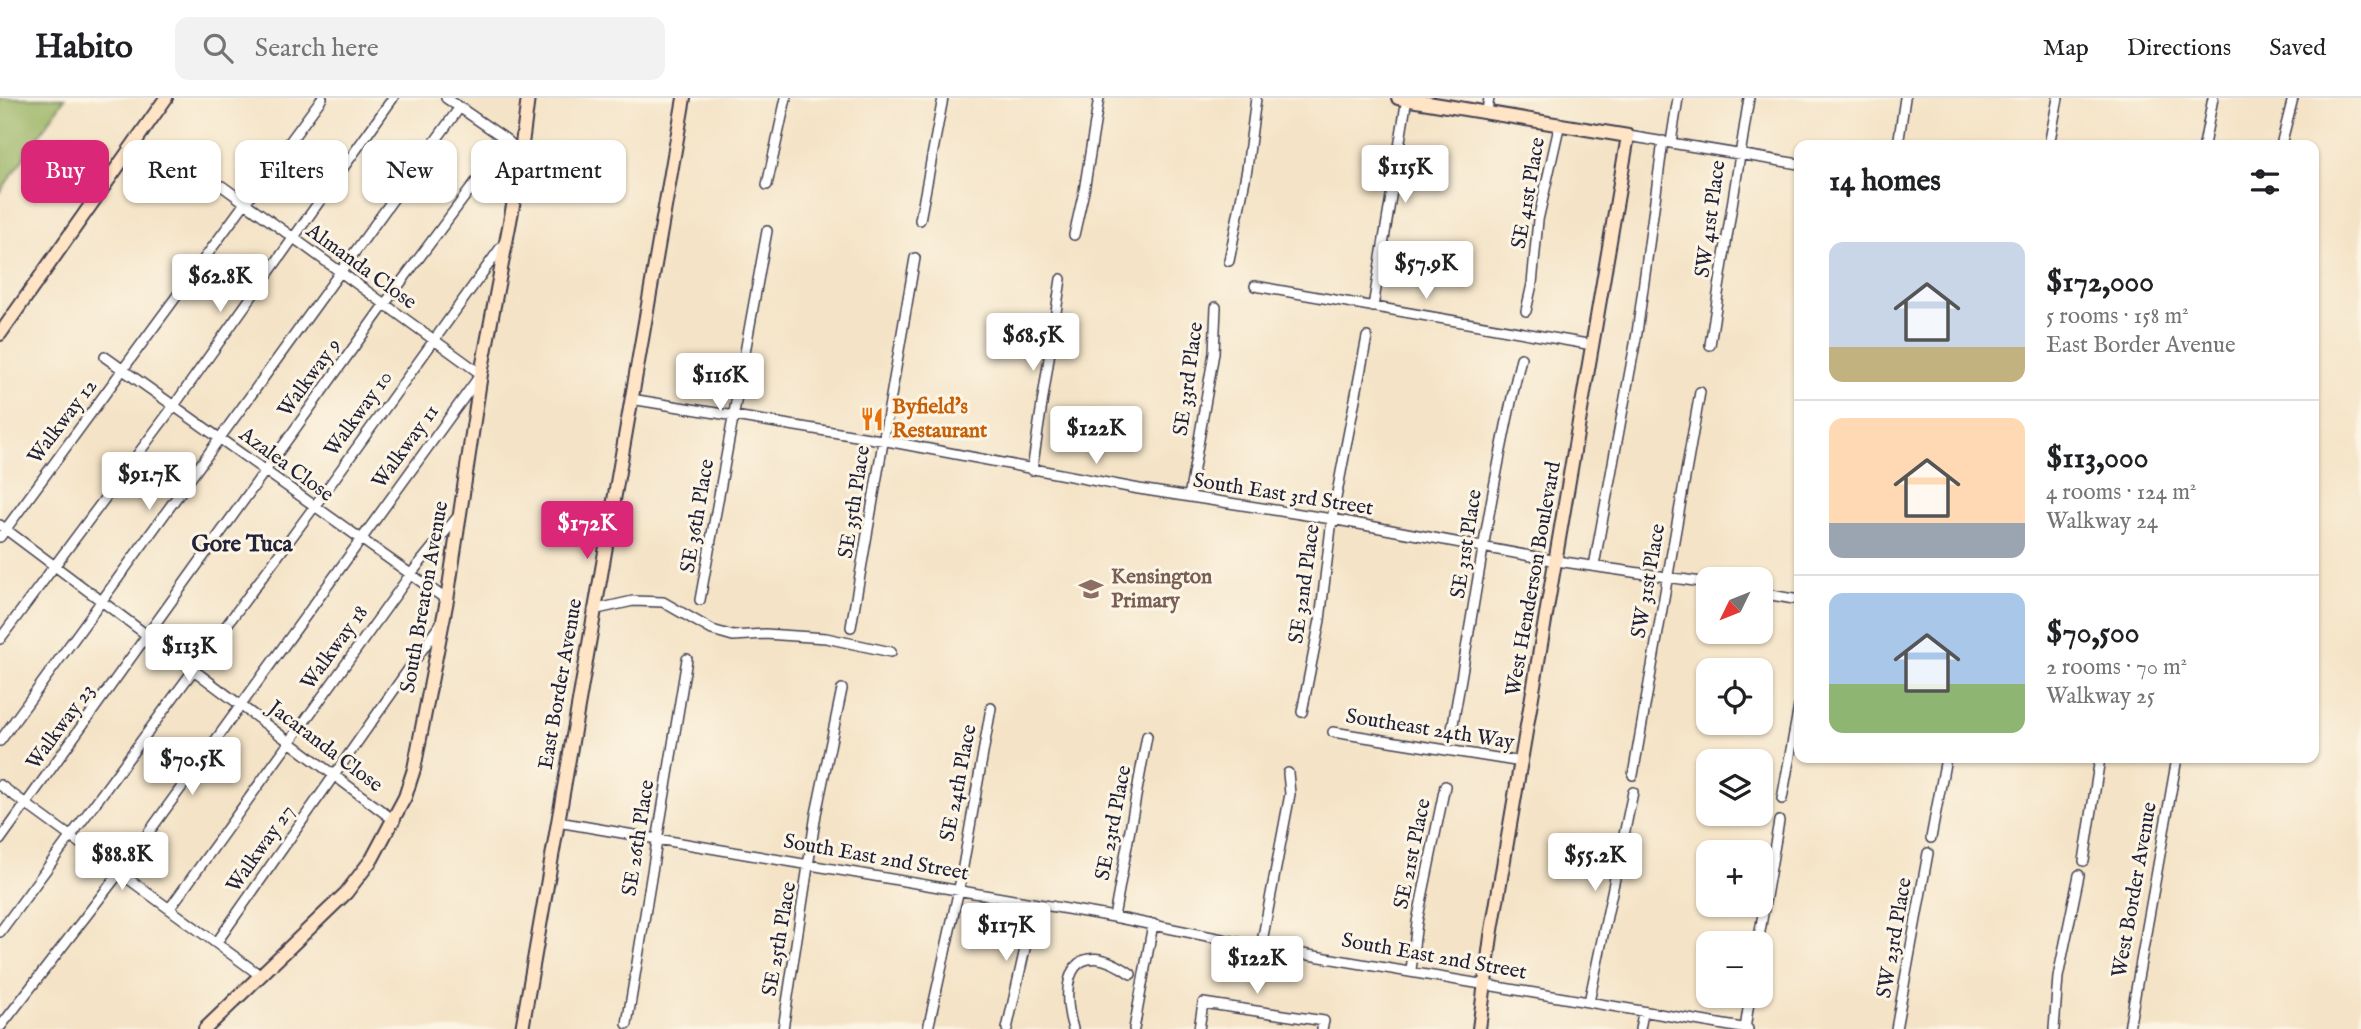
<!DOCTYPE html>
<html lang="en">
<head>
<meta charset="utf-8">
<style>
  :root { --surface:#fff; --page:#f2f2f2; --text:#202124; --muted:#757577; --line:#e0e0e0; --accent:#db2777 }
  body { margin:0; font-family:"IM FELL English",serif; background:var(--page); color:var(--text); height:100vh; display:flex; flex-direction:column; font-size:26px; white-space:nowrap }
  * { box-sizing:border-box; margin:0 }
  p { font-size:23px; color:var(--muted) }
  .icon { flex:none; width:38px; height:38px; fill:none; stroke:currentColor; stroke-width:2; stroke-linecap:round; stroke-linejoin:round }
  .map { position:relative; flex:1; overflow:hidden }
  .side { position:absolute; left:1794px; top:42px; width:525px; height:623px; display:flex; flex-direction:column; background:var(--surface); border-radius:14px; box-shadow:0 2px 5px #0004 }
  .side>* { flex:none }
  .hud { position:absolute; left:21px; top:42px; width:665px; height:63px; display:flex; gap:14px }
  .needle { width:46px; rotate:227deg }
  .fabs { position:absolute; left:1696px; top:469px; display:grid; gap:14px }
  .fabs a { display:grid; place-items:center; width:77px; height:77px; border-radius:14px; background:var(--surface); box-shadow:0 2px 5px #0004; font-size:35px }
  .price { position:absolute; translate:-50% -60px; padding:0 16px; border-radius:7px; background:#fff; color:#222; font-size:23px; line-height:46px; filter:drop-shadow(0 2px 4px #0008) }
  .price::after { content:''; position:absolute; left:50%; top:42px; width:21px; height:16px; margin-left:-10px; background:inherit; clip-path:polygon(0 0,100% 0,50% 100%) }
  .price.current { background:var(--accent); color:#fff }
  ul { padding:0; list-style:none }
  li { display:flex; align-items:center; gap:21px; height:175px; padding:0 35px }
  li+li { border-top:2px solid var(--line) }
  li span { display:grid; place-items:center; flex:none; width:196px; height:140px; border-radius:14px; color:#555 }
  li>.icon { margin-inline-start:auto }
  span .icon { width:84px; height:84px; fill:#fffc; stroke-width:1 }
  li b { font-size:30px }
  h2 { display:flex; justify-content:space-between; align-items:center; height:84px; padding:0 35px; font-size:30px }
  .chip { padding:0 24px; border-radius:14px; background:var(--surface); box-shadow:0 2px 5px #0004; font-size:24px; line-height:63px }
  .chip.current { background:var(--accent); color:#fff }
  header { display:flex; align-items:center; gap:42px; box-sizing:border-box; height:98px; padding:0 35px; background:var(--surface); border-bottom:2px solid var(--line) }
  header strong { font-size:33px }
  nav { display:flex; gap:38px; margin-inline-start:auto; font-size:24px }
  .search { width:490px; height:63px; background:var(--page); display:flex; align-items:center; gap:18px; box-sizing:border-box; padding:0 24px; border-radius:14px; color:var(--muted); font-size:26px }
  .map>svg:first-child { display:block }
  .forest { fill:#9cb667; stroke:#5f6c51; stroke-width:2 }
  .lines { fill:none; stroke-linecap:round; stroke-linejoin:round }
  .street-casing { stroke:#423f50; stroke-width:12 }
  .secondary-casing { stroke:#423f50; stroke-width:16 }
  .street { stroke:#fff; stroke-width:9 }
  .secondary { stroke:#ffe4c6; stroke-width:12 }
  .labels { text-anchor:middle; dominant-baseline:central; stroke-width:6; stroke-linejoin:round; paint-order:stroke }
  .street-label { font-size:21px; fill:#22223b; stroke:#fcf5e5 }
  .food-label { font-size:21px; font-weight:bold; fill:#c56008; stroke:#fcf5e5; text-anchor:start }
  .education-label { font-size:21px; font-weight:bold; fill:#785e54; stroke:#fcf5e5; text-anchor:start }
  .neighbourhood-label { font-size:23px; font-weight:bold; fill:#22223b; stroke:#fcf5e5 }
</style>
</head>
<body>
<header>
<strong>Habito</strong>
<div class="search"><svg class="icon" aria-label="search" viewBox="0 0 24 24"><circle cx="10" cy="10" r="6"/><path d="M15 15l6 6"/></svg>Search here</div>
<nav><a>Map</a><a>Directions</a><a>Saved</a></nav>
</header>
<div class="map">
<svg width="2361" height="931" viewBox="0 0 2361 931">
  <rect width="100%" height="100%" fill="#fcf5e5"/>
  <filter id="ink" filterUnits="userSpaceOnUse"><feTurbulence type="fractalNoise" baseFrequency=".0143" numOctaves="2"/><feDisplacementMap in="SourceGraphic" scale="14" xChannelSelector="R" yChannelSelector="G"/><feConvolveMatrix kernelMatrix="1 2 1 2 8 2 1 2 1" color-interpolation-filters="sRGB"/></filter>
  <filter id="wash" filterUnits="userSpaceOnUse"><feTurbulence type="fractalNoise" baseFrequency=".00686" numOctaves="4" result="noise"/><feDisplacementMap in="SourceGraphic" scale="28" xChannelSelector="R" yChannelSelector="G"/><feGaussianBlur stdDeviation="1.57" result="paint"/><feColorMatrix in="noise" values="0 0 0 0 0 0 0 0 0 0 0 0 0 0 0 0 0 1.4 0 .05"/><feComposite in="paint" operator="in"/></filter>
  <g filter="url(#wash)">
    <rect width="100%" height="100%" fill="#f4e3c6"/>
    <path class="forest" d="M0,0H65L0,94Z"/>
  </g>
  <g filter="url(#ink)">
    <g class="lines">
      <g class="street-casing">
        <path id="street" d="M446,0L507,42L521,56
          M1487,13L1489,0
          M1628,38L1799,66
          M1671,44L1678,0
          M1898,47L1905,0
          M2049,47L2058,0
          M2204,47L2213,0
          M2281,47L2293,0
          M767,87L786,0
          M920,122L943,0
          M1074,137L1084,93L1099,0
          M1229,163L1247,71L1256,0
          M1255,188L1593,247
          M1373,209L1407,0
          M1526,213L1532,186L1538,122L1560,25
          M1710,247L1749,0
          M105,259L447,502
          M631,301L887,343L1139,391L1332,421L1557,463L1708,485
          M1032,372L1061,181
          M1189,399L1214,255L1216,209
          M0,427L395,723
          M0,439L322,0
          M1594,468L1637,235L1663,43
          M1760,495L1799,502
          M700,502L767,133
          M593,512L633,503L663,504L712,532L733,538L765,536L826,540L891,554
          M851,529L915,160
          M0,541L173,309L393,0
          M1302,614L1320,522L1332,421L1367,239
          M1333,634L1522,664
          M1451,637C1474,512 1491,385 1521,260
          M0,643L460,9
          M1633,677L1700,294
          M0,687L261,878
          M1782,701L1799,608
          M558,724L1114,819L1261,849L1748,931
          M1931,740L1946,660
          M0,742L384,207L507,42
          M2084,763L2100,660
          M170,810L410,477L459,417
          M1114,819L1147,638
          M0,834L314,409L504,145
          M217,844L441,525
          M1758,845L1779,723
          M1261,849L1290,696L1288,675
          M1411,872L1417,824L1445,688
          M1589,904L1633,694
          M627,926L687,561
          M1,928L120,774L481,276L222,88
          M783,931L816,716L842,591
          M928,931L959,791L991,610
          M1007,931L1035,806
          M1073,931C1058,880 1074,836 1131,876
          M1134,931L1153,826
          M1199,931L1203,905L1324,923L1322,931
          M1640,931L1643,915
          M1745,931L1750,898
          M1896,931L1928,755
          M2054,931L2058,879L2079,777
          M2129,931L2177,660"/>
      </g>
      <g class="secondary-casing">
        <path id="secondary" d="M1398,0L1628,38L1491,838L1479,931
          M0,236L166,0
          M205,931L346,795L372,761L405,699L414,671L447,502L481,276L516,92L528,0
          M522,931L684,0"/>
      </g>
      <use href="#street" class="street"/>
      <use href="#secondary" class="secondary"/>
    </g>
  </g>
  <defs>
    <g id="restaurant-bare" transform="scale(1.89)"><path d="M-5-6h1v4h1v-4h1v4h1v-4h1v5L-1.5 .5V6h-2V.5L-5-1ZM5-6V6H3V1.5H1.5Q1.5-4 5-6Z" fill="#e8710a" stroke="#fcf5e5" stroke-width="2.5" paint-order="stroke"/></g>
    <g id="school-bare" transform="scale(1.89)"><path d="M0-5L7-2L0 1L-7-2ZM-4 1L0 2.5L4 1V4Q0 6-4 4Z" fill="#8d6e63" stroke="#fcf5e5" stroke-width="2.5" paint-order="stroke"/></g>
  </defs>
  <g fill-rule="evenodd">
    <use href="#restaurant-bare" x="872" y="321"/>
    <use href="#school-bare" x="1091" y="491"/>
  </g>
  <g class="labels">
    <g class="street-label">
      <text transform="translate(1529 95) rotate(-80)">SE 41st Place</text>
      <text transform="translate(1711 121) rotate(-82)">SW 41st Place</text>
      <text transform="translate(361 169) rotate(36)">Almanda Close</text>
      <text transform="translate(310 280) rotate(-54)">Walkway 9</text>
      <text transform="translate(1189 281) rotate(-82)">SE 33rd Place</text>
      <text transform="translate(359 316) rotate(-54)">Walkway 10</text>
      <text transform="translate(63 324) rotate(-53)">Walkway 12</text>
      <text transform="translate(406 349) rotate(-54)">Walkway 11</text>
      <text transform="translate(286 367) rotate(36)">Azalea Close</text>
      <text transform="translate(1283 397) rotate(9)">South East 3rd Street</text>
      <text transform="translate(855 404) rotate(-81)">SE 35th Place</text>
      <text transform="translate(698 418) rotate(-80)">SE 36th Place</text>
      <text transform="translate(1467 446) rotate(-81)">SE 31st Place</text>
      <text transform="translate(1534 481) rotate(-80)">West Henderson Boulevard</text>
      <text transform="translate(1649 483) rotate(-80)">SW 31st Place</text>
      <text transform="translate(1305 486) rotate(-82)">SE 32nd Place</text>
      <text transform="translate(425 499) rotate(-80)">South Breaton Avenue</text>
      <text transform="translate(335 550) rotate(-54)">Walkway 18</text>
      <text transform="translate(561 586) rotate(-80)">East Border Avenue</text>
      <text transform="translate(61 629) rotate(-54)">Walkway 23</text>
      <text transform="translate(1430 632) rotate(9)">Southeast 24th Way</text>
      <text transform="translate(325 649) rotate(37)">Jacaranda Close</text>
      <text transform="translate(959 685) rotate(-79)">SE 24th Place</text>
      <text transform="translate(1114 725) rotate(-79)">SE 23rd Place</text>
      <text transform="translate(639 740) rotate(-81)">SE 26th Place</text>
      <text transform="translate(261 751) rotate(-55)">Walkway 27</text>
      <text transform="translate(1413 756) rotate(-78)">SE 21st Place</text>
      <text transform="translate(876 760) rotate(10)">South East 2nd Street</text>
      <text transform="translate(2135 792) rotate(-80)">West Border Avenue</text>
      <text transform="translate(1895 840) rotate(-80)">SW 23rd Place</text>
      <text transform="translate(780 841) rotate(-80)">SE 25th Place</text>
      <text transform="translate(1434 859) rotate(10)">South East 2nd Street</text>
    </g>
    <g class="food-label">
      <text x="892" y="309">Byfield's<tspan x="892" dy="24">Restaurant</tspan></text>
    </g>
    <g class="education-label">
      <text x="1111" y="479">Kensington<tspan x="1111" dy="24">Primary</tspan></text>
    </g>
    <g class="neighbourhood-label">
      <text x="242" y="446">Gore Tuca</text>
    </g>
  </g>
</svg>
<div class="fabs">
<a><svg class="needle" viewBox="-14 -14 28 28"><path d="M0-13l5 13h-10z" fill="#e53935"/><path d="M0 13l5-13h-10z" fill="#757577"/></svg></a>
<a><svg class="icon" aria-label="locate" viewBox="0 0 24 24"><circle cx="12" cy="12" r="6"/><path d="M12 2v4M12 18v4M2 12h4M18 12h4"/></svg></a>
<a><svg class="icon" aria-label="layers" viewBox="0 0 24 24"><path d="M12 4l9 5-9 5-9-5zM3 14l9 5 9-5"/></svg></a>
<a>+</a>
<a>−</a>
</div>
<b class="price" style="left:1405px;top:107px">$115K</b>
<b class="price" style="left:1426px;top:203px">$57.9K</b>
<b class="price" style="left:220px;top:216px">$62.8K</b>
<b class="price" style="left:1033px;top:275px">$68.5K</b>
<b class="price" style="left:720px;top:315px">$116K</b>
<b class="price" style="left:1096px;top:368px">$122K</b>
<b class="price" style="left:149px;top:414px">$91.7K</b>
<b class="price current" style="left:587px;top:463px">$172K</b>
<b class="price" style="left:189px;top:586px">$113K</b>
<b class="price" style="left:192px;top:699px">$70.5K</b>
<b class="price" style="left:122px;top:794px">$88.8K</b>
<b class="price" style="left:1595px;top:795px">$55.2K</b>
<b class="price" style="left:1006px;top:865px">$117K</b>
<b class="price" style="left:1257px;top:898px">$122K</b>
<div class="hud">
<a class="chip current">Buy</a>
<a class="chip">Rent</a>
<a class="chip">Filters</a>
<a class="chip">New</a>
<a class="chip">Apartment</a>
</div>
<section class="side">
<h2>14 homes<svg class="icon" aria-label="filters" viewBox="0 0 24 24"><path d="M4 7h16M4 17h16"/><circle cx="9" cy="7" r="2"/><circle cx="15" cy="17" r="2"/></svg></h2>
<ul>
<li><span style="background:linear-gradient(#c9d6e8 75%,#c2b280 0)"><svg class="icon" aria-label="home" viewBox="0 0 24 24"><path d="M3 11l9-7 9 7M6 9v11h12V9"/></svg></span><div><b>$172,000</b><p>5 rooms · 158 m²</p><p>East Border Avenue</p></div></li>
<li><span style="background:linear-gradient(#ffd9b3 75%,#9aa5b1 0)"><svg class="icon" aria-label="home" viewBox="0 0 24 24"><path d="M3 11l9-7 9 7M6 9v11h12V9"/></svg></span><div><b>$113,000</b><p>4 rooms · 124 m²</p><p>Walkway 24</p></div></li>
<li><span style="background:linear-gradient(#a9c7e8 65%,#8fb573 0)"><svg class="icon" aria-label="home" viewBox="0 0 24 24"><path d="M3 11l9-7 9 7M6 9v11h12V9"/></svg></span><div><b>$70,500</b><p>2 rooms · 70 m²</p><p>Walkway 25</p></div></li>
</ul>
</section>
</div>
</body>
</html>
